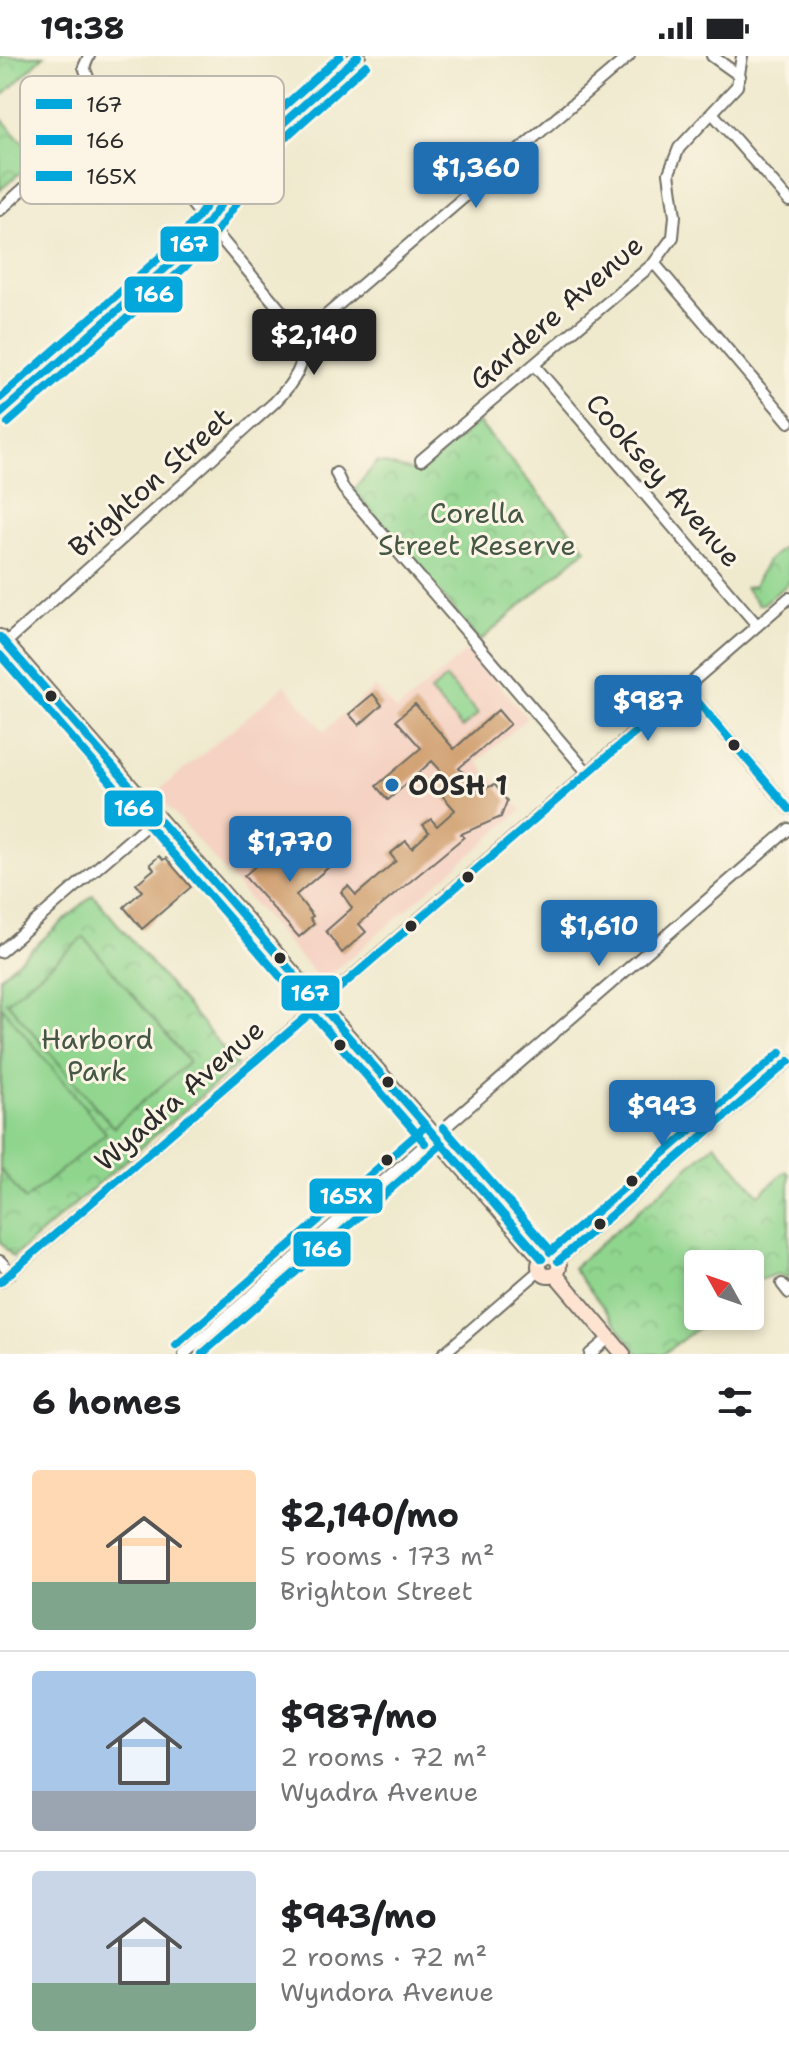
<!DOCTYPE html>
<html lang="en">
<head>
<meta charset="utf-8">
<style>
  :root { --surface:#fff; --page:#f6f6f6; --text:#202124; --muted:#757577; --line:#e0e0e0; --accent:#1f6fb2 }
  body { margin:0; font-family:"Shantell Sans",sans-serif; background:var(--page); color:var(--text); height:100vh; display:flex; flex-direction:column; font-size:30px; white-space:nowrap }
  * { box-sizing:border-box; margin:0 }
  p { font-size:26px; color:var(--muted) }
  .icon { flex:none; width:44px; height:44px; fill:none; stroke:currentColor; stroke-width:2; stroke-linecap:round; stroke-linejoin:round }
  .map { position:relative; height:1298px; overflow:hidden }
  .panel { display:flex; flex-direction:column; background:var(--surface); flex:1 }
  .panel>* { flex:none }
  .needle { width:52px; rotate:310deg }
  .tools { position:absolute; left:684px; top:1194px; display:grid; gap:16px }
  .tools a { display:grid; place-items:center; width:80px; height:80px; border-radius:8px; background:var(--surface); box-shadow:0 4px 12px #0003; font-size:40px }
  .price { position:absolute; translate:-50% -68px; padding:0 18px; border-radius:8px; background:var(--accent); color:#fff; font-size:26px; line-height:52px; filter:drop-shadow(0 2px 4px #0008) }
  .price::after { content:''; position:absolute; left:50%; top:48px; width:24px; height:18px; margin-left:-12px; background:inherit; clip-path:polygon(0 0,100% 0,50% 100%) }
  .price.current { background:#222; color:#fff }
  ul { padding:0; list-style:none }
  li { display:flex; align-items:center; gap:24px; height:200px; padding:0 32px }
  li+li { border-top:2px solid var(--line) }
  li span { display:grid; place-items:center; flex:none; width:224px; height:160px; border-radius:8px; color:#555 }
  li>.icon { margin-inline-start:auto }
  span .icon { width:96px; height:96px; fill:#fffc; stroke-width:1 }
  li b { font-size:34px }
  h2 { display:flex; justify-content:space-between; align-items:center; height:96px; padding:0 32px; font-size:34px }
  .status { display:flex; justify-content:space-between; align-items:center; height:56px; padding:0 40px; background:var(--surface); direction:ltr }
  .status svg { height:22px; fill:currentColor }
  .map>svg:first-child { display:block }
  .built { fill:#f5d2c2 }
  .park { fill:url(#park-crowns); stroke:#5e805c; stroke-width:2 }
  .pitch { fill:#90d58e; stroke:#5e805c; stroke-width:2 }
  .building { fill:#d1a172 }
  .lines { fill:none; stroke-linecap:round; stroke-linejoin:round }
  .minor-casing { stroke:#706e64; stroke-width:14 }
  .secondary-casing { stroke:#706e64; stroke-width:18 }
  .minor { stroke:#fff; stroke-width:10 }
  .secondary { stroke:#fee3d1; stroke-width:14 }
  .bus-1-casing { stroke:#fcf5e5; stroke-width:14 }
  .bus-2-casing { stroke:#fcf5e5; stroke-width:14 }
  .bus-3-casing { stroke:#fcf5e5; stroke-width:14 }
  .bus-1 { stroke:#04a7db; stroke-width:8 }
  .bus-2 { stroke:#04a7db; stroke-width:8 }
  .bus-3 { stroke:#04a7db; stroke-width:8 }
  .bus-dot { fill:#2b2b2b; stroke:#fcf5e5; stroke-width:3 }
  .poi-dot { fill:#1f6fb2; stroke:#fcf5e5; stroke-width:3 }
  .labels { text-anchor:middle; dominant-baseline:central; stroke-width:6; stroke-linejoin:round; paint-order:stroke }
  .street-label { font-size:28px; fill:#2b2b2b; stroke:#fcf5e5 }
  .park-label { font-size:28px; fill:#445644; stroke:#fcf5e5 }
  .poi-label { font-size:28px; font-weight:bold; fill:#2b2b2b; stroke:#fcf5e5; text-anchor:start }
  .key { fill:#fcf5e5; stroke:#bdb8ad; stroke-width:2 }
  .key-label { font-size:22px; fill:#2b2b2b }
  .line-badge { stroke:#fcf5e5; stroke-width:3 }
  .badge-label { font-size:22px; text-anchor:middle; font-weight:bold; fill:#fff }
</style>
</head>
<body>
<div class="status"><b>19:38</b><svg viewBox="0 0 49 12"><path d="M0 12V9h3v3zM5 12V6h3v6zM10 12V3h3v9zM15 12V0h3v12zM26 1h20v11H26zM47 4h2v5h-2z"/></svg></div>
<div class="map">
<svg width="789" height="1298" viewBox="0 0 789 1298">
  <defs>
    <pattern id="park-crowns" width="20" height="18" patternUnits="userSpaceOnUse" patternTransform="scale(2)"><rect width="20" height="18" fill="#90d58e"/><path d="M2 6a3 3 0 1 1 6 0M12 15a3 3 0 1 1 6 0" fill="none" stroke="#7cb77b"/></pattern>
  </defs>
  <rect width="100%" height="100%" fill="#fcf5e5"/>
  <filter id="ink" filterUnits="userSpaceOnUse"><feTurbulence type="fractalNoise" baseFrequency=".0125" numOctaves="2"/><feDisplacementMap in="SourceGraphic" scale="16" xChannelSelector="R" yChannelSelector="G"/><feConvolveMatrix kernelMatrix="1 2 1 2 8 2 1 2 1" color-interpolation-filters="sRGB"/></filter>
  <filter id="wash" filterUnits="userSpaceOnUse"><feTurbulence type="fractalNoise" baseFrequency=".006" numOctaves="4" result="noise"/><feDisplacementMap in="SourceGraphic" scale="32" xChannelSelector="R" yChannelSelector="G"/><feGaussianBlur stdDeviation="1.8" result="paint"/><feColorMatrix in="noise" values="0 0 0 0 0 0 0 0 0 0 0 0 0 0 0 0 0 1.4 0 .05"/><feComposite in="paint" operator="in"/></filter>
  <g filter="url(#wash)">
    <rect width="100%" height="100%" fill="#efe9cd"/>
    <path class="built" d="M469,593L527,662L477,706L522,754L322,926L156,737L285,629L324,675L375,631L396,655Z"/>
    <path class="park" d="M0,0H44L0,42Z
      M0,61L37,102L0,134Z
      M478,366L586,493L480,585L354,434L377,406L420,417Z
      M789,486V527L763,548H758L745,532L754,530L766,506Z
      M93,839L237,1009L13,1201L0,1186V921Z
      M715,1088L759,1139L786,1115L789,1118V1222L777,1218L750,1227V1208H698V1260H714L663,1298H639L573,1212Z"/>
    <path class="pitch" d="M446,622L478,658L462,672L430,636Z
      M84,881L189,1006L113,1071L7,946Z
      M2,951L106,1077L25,1144L0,1113Z"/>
    <g id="blocks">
      <path class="building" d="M373,638L382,649L359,669L349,658Z
        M415,648L454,693L498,654L510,668L459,712L478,734L495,729L507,745L501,761L461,778L464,781L359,868L366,876L342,897L326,875L352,852L341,836L348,830L356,839L396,805L390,798L406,785L412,792L429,776L423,769L431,763L437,770L455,754L440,737L452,727L432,705L388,744L376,730L421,692L396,664Z
        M321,784L337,804L296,839L313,860L310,862L314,868L299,881L244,820L274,794L288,812Z
        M159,800L163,804L166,802L191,831L142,873L124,851L142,835L136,828L154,813L150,808Z"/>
    </g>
  </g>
  <g filter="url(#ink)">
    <use href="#blocks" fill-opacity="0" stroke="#706e64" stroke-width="2"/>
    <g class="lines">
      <g class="minor-casing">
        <path id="minor" d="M712,0L740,20
          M714,59L789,145
          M0,154L112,53
          M654,207L789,366
          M302,280L629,0
          M534,309L757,569
          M421,404L654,207L673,181L675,160L669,117L679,92L737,30L742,0
          M336,417L343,432L587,716
          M2,590L275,346C293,327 308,308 302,280L89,24L84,11L89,0
          M686,632L789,753
          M0,896L156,761
          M0,1205L11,1217
          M558,1205L789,1005
          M0,1226L789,542
          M782,1228L789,1237
          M184,1298L789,773
          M443,1298L540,1214
          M590,1298L609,1282"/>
      </g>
      <g class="secondary-casing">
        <path id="secondary" d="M0,358L176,203L207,168L269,80L358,0
          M0,581L542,1203
          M539 1210a10 10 0 1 1 20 0a10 10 0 1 1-20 0Z
          M555,1218L623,1298"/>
      </g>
      <use href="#minor" class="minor"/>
      <use href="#secondary" class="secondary"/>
      <g class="bus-1-casing">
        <path id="bus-1" d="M0,358L176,203L207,168L269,80L358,0
          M0,581L542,1203
          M686,632L789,753
          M558,1205L789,1005
          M0,1226L686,632"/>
      </g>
      <g class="bus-2-casing">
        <path id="bus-2" d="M8,367L185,211L217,175L278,88L366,9
          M0,599L425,1087
          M202,1298L442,1088"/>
      </g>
      <g class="bus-3-casing">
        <path id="bus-3" d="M0,342L168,194L198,161L260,72L340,0
          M443,1071L551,1195
          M550,1196L781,996
          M176,1289L426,1070"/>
      </g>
      <use href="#bus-1" class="bus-1"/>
      <use href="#bus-2" class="bus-2"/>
      <use href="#bus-3" class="bus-3"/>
    </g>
  </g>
  <g class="bus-dot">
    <circle cx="51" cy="640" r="7"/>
    <circle cx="734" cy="689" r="7"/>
    <circle cx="468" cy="821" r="7"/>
    <circle cx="411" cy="870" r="7"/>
    <circle cx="280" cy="902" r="7"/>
    <circle cx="340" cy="989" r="7"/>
    <circle cx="388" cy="1026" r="7"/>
    <circle cx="387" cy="1104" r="7"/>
    <circle cx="632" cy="1125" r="7"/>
    <circle cx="600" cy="1168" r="7"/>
  </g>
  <circle class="poi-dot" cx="392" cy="729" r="8"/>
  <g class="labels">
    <g class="street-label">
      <text transform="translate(556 256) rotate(-41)">Gardere Avenue</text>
      <text transform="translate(664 424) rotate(49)">Cooksey Avenue</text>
      <text transform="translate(150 426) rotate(-42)">Brighton Street</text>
      <text transform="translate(179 1039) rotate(-41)">Wyadra Avenue</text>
    </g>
    <g class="park-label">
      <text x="477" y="457">Corella<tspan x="477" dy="32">Street Reserve</tspan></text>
      <text x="97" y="983">Harbord<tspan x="97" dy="32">Park</tspan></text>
    </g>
    <g class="poi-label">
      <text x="408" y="729">OOSH 1</text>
    </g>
  </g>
  <rect x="20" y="20" width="264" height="128" rx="12" class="key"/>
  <rect x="36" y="43" width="36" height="10" fill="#04a7db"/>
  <rect x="36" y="79" width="36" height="10" fill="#04a7db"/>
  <rect x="36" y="115" width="36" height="10" fill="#04a7db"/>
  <g class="key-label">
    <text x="86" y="56">167</text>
    <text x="86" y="92">166</text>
    <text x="86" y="128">165X</text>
  </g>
  <g class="line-badge">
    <rect x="159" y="169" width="61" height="38" rx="8" fill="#04a7db"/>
    <rect x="123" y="219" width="61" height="39" rx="8" fill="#04a7db"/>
    <rect x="103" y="733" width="61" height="39" rx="8" fill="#04a7db"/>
    <rect x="280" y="918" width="61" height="38" rx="8" fill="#04a7db"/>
    <rect x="308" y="1121" width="76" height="38" rx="8" fill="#04a7db"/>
    <rect x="292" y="1174" width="60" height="38" rx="8" fill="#04a7db"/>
  </g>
  <g class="badge-label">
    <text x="189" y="196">167</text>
    <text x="154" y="246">166</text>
    <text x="134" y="760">166</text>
    <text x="310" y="945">167</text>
    <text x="346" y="1148">165X</text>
    <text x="322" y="1201">166</text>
  </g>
</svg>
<div class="tools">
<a><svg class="needle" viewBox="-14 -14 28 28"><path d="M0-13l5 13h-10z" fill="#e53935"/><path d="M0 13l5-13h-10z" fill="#757577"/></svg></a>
</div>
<b class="price" style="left:476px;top:154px">$1,360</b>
<b class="price current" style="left:314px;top:321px">$2,140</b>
<b class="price" style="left:648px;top:687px">$987</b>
<b class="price" style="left:290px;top:828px">$1,770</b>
<b class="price" style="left:599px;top:912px">$1,610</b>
<b class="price" style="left:662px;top:1092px">$943</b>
</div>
<section class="panel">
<h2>6 homes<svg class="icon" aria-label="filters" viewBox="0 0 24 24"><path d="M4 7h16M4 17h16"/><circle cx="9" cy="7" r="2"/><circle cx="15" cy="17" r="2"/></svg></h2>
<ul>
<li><span style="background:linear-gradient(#ffd9b3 70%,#7fa58c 0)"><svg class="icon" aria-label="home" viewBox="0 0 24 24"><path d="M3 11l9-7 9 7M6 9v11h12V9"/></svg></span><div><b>$2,140/mo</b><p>5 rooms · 173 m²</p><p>Brighton Street</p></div></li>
<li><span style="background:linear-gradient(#a9c7e8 75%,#9aa5b1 0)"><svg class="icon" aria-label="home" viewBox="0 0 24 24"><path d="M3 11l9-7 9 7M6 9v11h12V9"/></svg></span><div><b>$987/mo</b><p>2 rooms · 72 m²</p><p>Wyadra Avenue</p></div></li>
<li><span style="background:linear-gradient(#c9d6e8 70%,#7fa58c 0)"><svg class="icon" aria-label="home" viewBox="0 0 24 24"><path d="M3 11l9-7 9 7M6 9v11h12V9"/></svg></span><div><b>$943/mo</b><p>2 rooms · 72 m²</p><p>Wyndora Avenue</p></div></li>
</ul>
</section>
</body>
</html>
